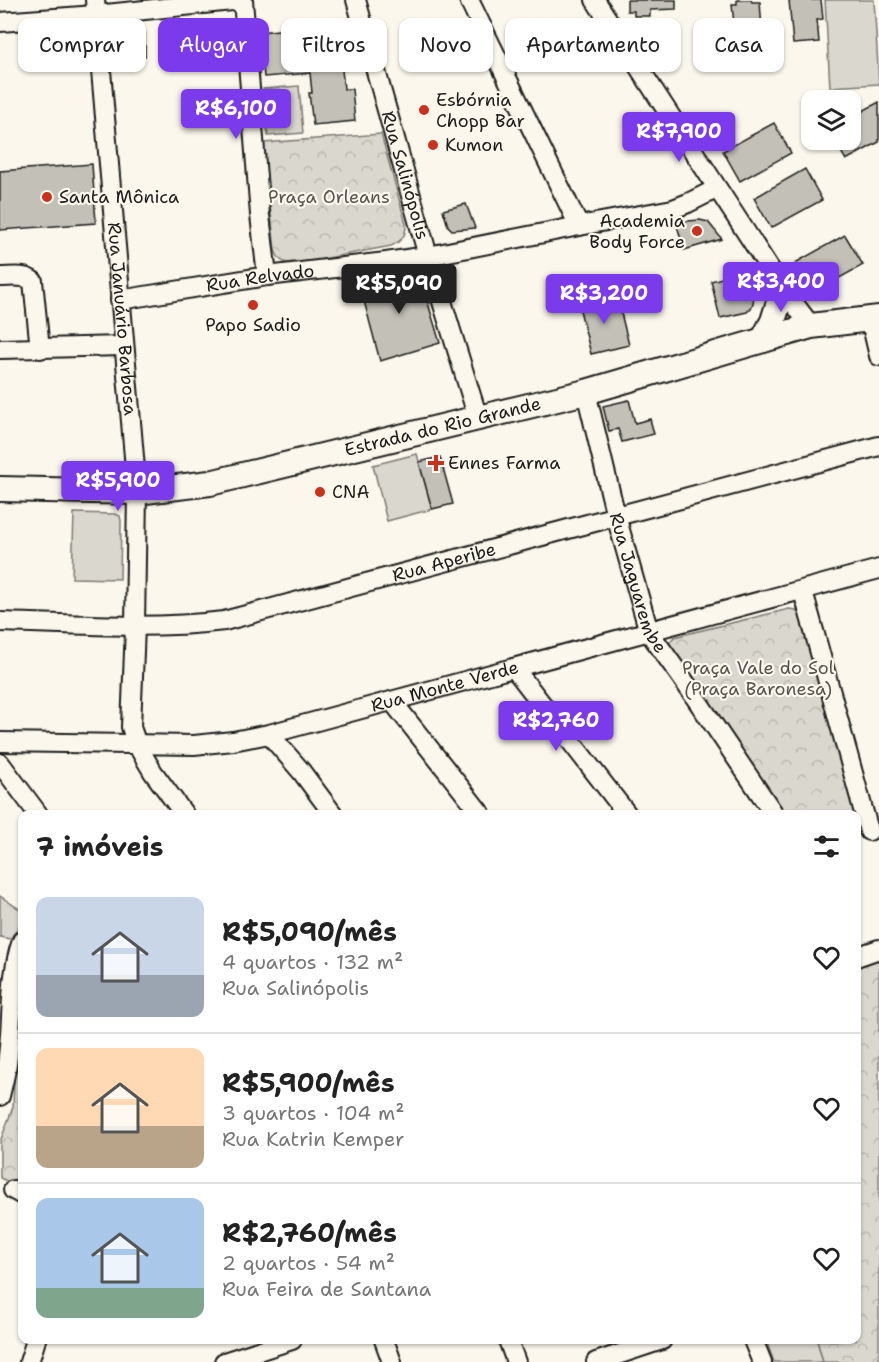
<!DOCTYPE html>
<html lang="pt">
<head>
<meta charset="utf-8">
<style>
  :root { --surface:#fff; --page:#f6f6f6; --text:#222; --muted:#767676; --line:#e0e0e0; --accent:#7c3aed }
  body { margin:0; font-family:"Shantell Sans",sans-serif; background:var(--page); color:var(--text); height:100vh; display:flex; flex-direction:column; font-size:22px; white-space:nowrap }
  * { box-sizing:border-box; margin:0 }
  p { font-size:20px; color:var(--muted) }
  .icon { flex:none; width:33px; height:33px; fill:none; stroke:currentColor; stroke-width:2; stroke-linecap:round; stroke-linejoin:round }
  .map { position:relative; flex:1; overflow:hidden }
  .sheet { position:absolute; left:18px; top:810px; width:843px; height:534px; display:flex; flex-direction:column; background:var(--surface); border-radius:12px; box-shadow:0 2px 4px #0004 }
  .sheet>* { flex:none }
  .hud { position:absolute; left:18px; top:18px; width:843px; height:54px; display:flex; gap:12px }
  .controls { position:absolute; left:801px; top:90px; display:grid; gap:12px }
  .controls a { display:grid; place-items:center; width:60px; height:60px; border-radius:12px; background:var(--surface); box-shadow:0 2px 4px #0004; font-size:30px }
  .price { position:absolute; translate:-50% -51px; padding:0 14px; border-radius:6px; background:var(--accent); color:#fff; font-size:20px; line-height:39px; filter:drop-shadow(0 2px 3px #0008) }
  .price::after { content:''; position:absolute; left:50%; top:36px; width:18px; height:14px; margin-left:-9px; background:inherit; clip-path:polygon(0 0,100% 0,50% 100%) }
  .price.selected { background:#222; color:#fff }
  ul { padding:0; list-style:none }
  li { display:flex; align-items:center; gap:18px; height:150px; padding:0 18px }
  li+li { border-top:2px solid var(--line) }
  li span { display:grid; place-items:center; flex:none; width:168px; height:120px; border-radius:12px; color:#555 }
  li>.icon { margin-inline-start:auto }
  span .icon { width:72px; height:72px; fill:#fffc; stroke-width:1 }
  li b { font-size:26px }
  h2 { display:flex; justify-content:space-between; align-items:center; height:72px; padding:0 18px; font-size:26px }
  .tag { padding:0 21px; border-radius:12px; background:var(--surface); box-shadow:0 2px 4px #0004; font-size:21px; line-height:54px }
  .tag.selected { background:var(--accent); color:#fff }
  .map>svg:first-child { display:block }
  .grass { fill:#dad7ce; stroke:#7b7a75; stroke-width:1.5 }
  .park { fill:url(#park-crowns); stroke:#7b7a75; stroke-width:1.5 }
  .building { fill:#c3c0b8; stroke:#1c1c1c; stroke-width:1.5 }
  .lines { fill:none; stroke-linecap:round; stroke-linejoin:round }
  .minor-casing { stroke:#1c1c1c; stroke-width:22 }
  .major-casing { stroke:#1c1c1c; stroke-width:28 }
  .minor { stroke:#fbf7ec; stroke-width:18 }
  .major { stroke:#fbf7ec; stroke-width:24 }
  .poi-dot { fill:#c8321e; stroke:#fbf7ec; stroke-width:2 }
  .labels { text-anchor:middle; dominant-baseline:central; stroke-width:4.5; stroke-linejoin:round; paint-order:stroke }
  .poi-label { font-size:18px; fill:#1c1c1c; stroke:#fbf7ec; text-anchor:start }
  .street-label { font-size:18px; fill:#1c1c1c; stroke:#fbf7ec }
  .park-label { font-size:18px; fill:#555451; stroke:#fbf7ec }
</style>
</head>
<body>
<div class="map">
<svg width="879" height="1362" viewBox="0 0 879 1362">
  <defs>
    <pattern id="park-crowns" width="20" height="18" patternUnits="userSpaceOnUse" patternTransform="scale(1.5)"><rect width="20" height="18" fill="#dad7ce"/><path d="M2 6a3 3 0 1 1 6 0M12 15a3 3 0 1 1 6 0" fill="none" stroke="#bab8b0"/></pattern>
  </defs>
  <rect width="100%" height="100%" fill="#fbf7ec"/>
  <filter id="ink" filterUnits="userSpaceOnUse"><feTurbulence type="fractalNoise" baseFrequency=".0167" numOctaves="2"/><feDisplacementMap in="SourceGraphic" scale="12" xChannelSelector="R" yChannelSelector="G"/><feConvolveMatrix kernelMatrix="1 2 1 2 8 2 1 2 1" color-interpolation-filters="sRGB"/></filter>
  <g filter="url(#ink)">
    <path class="grass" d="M825,0H874L879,84L830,87Z
      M299,86L303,133L268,136L263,89Z
      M417,454L432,509L387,521L373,465Z
      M74,513L115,514L120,516L121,521L120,579L72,578Z
      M0,896L22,911V922L10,939L0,937Z
      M777,1340H817L823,1362H774L767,1343Z"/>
    <path class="park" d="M381,134L406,224C406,236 402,241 391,246L296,264C284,263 279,262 275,250L263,143Z
      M789,609L796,610L800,616L855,814H779L670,650L669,643L674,637Z
      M22,952V1188L0,1178V1142L13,1107L19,961Z
      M879,958V1362H823L817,1340H856L857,967Z"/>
    <path class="building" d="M627,0H676V9L650,10V16H634V11H627Z
      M737,0H751L752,2H760L763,43L736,45L732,4H737Z
      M789,0H821L823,19L817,20L819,42L793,44Z
      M346,23L351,69L342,70L344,89H352L355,121L313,125L309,93H312L310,73L264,77L260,32Z
      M119,30H138V33H145V57L115,59L113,35L114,33Z
      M69,32L74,33L79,40L81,60L34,64L33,34Z
      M879,102V142L846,160L834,140H850V118Z
      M774,123L791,153L740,181L723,151Z
      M92,164L96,223L0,230V171Z
      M805,169L822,200L771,228L754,198Z
      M466,204L475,228L452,230L448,226L443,210Z
      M700,220L708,222L722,239L684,250L676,222Z
      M845,235L863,265L812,293L795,263Z
      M747,271L762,292L754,296L753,303L751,308L747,312L720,318L711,281Z
      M402,274L414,276L417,280L421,291L424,290L440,343L380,361L359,282Z
      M617,297L629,345L591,354L579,306Z
      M629,400L635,423L650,419L654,434L622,442L618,429L609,431L603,406Z
      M440,457L453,504L432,509L419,462Z"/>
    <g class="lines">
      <g class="minor-casing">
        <g id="minor">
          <path id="s1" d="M95,0L137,492L135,626L131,727L137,745L153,772L184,814"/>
          <path d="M243,0L260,215L267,276"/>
          <path id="s2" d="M356,0L428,256L478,418"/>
          <path d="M469,0L579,226"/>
          <path d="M595,0L783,289L811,326"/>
          <path d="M0,22L96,15L242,0"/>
          <path d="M0,277C11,277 24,274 33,281L40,349"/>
          <path id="s3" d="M120,300L267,276L386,262L428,256L579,226L673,209L688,203L716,189"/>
          <path d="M870,318L879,356"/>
          <path d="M0,349L123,346"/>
          <path id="s4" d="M586,392L616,516L649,632L684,681L774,814"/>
          <path d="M803,591L869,831"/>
          <path id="s5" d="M0,622C74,624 150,630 224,621L879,446"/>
          <path d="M514,668L627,814"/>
          <path d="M392,701L481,814"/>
          <path d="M269,734L301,771L333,814"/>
          <path id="s6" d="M0,742L194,745L233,741L269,734L879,569"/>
          <path d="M0,763L38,814"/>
          <path d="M856,957L879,949"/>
          <path d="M0,1096C3,1083 7,1069 8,1056C13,1018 9,977 22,941"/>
          <path d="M13,1190L22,1195"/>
          <path d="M384,1340L392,1362"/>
          <path d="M508,1340L516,1362"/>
          <path d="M753,1340L762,1362"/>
          <path d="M29,1362L36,1340"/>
          <path d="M224,1362L292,1340"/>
          <path d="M596,1362L662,1340"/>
        </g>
      </g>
      <g class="major-casing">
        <g id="major">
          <path d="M763,340L773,321L783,289"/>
          <path id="s7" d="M0,489L137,492L210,483L586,392L811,326L879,318"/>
        </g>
      </g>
      <use href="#minor" class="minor"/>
      <use href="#major" class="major"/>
    </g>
  </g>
  <g class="poi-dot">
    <circle cx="424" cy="110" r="6"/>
    <circle cx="433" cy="145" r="6"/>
    <circle cx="47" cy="197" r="6"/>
    <circle cx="697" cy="231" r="6"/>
    <circle cx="253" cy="305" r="6"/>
    <path d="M433 454h6v6h6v6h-6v6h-6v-6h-6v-6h6z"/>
    <circle cx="320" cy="492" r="6"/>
  </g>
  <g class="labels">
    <g class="poi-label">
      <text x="436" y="100">Esbórnia<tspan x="436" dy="21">Chopp Bar</tspan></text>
      <text x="445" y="145">Kumon</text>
      <text x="59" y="197">Santa Mônica</text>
      <text x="685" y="221" text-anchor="end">Academia<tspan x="685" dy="21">Body Force</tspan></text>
      <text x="253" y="325" text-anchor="middle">Papo Sadio</text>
      <text x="448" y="463">Ennes Farma</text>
      <text x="332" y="492">CNA</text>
    </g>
    <g class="street-label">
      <text stroke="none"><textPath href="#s2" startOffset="182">Rua Salinópolis</textPath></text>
      <text stroke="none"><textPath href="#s3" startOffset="142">Rua Relvado</textPath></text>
      <text stroke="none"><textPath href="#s1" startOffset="320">Rua Januário Barbosa</textPath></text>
      <text stroke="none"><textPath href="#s7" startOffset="450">Estrada do Rio Grande</textPath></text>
      <text stroke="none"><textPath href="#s5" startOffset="452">Rua Aperibe</textPath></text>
      <text stroke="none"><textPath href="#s4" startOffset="198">Rua Jaguarembe</textPath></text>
      <text stroke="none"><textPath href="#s6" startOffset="452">Rua Monte Verde</textPath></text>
    </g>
    <g class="park-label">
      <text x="329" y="197">Praça Orleans</text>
      <text x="758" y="668">Praça Vale do Sol<tspan x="758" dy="21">(Praça Baronesa)</tspan></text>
    </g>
  </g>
</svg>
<div class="controls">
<a><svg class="icon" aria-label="layers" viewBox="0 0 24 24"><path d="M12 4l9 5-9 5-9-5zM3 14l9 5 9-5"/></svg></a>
</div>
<b class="price" style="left:236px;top:140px">R$6,100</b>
<b class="price" style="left:679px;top:163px">R$7,900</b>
<b class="price" style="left:781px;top:313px">R$3,400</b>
<b class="price selected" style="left:399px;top:315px">R$5,090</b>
<b class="price" style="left:604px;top:325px">R$3,200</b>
<b class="price" style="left:118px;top:512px">R$5,900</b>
<b class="price" style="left:556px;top:752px">R$2,760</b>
<div class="hud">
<a class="tag">Comprar</a>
<a class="tag selected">Alugar</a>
<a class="tag">Filtros</a>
<a class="tag">Novo</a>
<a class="tag">Apartamento</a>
<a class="tag">Casa</a>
</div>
<section class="sheet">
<h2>7 imóveis<svg class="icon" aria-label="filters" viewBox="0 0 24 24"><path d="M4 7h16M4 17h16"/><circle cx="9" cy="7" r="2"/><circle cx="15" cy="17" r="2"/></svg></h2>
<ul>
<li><span style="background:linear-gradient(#c9d6e8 65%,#9aa5b1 0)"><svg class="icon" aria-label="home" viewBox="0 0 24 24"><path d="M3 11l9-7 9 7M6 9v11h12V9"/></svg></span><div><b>R$5,090/mês</b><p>4 quartos · 132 m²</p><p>Rua Salinópolis</p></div><svg class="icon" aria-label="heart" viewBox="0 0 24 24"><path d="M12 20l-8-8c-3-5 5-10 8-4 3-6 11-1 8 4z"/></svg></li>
<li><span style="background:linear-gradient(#ffd9b3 65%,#b9a48a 0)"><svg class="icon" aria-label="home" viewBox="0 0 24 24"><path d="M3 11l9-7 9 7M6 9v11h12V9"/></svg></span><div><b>R$5,900/mês</b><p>3 quartos · 104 m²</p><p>Rua Katrin Kemper</p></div><svg class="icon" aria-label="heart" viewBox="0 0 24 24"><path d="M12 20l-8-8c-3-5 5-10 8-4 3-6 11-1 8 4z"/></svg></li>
<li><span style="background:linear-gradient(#a9c7e8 75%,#7fa58c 0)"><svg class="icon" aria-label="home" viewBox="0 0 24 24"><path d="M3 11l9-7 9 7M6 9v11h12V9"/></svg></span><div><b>R$2,760/mês</b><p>2 quartos · 54 m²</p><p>Rua Feira de Santana</p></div><svg class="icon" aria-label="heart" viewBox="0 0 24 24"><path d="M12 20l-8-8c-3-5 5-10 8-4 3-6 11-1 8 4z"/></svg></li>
</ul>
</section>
</div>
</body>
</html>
